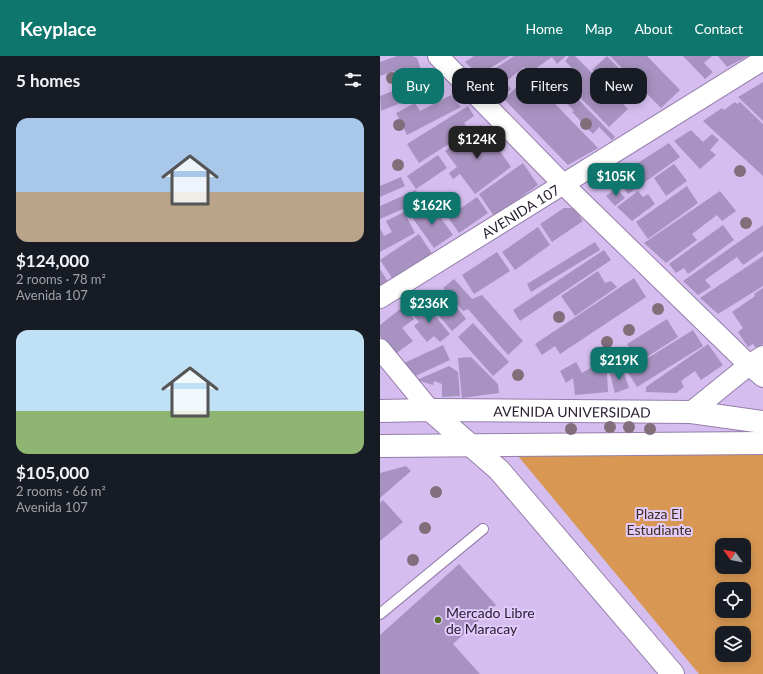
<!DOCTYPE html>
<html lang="en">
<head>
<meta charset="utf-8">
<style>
  :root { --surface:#171b24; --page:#20242c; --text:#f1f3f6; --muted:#9ea1a6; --accent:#0f766e }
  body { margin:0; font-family:Lato,sans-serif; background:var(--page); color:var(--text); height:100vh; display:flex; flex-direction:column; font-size:15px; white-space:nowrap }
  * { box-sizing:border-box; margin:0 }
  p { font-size:13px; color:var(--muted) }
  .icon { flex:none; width:22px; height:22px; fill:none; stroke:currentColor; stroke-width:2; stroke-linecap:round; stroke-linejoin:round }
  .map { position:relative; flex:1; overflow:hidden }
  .details { display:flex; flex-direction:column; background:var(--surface); width:380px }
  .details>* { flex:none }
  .guide { position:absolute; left:12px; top:12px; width:311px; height:36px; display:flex; gap:8px }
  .needle { width:26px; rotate:303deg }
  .buttons { position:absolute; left:335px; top:482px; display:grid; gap:8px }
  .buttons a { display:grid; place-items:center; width:36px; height:36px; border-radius:8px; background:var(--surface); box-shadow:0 2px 10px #0003; font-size:20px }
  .price { position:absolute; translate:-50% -34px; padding:0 9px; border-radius:8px; background:var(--accent); color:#fff; font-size:13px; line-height:26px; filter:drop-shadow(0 1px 2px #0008) }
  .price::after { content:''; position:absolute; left:50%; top:24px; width:12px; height:9px; margin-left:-6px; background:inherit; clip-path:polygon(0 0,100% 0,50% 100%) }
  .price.active { background:#222; color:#fff }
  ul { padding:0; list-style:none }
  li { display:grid; align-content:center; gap:8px; height:212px; padding:0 16px }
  li span { display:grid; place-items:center; height:124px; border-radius:12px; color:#555 }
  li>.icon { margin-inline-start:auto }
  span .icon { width:72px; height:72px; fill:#fffc; stroke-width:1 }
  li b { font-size:17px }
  h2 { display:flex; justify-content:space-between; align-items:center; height:48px; padding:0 16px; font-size:17px }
  .pill { padding:0 14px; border-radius:12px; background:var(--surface); box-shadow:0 2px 10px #0003; font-size:14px; line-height:36px }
  .pill.active { background:var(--accent); color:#fff }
  header { display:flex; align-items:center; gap:24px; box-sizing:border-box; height:56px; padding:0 20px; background:var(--accent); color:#fff }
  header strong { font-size:19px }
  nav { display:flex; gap:22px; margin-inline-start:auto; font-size:14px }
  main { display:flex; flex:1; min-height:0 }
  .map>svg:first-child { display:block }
  .green { fill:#d89853; fill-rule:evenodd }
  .building { fill:#a892c1 }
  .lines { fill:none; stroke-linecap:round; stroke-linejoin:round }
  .service-casing { stroke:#947eab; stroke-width:12 }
  .minor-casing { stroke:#947eab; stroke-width:22 }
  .tertiary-casing { stroke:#947eab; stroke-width:24 }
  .service { stroke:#fff; stroke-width:10 }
  .minor { stroke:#fff; stroke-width:20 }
  .tertiary { stroke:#fff; stroke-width:22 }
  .tree { fill:#826e7a }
  .poi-dot { fill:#526c1e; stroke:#e2cbfd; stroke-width:1.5 }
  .labels { text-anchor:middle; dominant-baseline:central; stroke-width:4; stroke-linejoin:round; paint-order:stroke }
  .street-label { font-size:14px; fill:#251c2e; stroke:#e2cbfd }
  .park-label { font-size:14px; fill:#3e2d1b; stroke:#e2cbfd }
  .poi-label { font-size:14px; fill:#251c2e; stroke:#e2cbfd; text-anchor:start }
</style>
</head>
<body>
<header>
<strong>Keyplace</strong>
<nav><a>Home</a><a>Map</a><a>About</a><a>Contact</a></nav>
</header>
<main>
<section class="details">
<h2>5 homes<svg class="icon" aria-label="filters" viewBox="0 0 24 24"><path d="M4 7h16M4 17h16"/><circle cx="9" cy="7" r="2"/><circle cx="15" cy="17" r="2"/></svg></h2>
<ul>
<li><span style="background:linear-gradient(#a9c7e8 60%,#b9a48a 0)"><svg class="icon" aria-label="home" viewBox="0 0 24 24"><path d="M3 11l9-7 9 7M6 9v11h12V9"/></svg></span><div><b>$124,000</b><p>2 rooms · 78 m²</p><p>Avenida 107</p></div></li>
<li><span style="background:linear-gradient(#bfe0f5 65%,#8fb573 0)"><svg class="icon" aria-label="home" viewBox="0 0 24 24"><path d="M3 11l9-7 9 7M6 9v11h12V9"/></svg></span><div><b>$105,000</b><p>2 rooms · 66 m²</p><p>Avenida 107</p></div></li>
</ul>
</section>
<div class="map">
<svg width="383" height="618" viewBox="0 0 383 618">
  <rect width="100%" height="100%" fill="#d5beef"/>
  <path class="green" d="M383,396V618H319L138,400L359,398ZM342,489H364V511H342ZM342,533H364V555H342ZM342,577H364V599H342Z"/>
  <path class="building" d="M17,0H33L37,2L43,19L19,28L14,15L0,20V6Z
    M94,0H130L99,19L85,6Z
    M134,0H186L177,8L172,1L149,17L144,11L125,26L131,33L121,43L102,21Z
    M189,0H195L248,53L229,71L187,28L197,17L185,5Z
    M227,0L259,33L244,48L212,14Z
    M230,0H267L300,34L281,52Z
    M303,0H332L324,7L333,16L325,23Z
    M338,0H368L347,11Z
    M148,20L218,92L188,109L124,43Z
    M46,22L49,28L59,24L62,30L1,55L0,40Z
    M383,26V65L358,41Z
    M71,39L81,51L27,79L16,57L35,47L40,55Z
    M194,39L235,81L232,84L219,71L213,78L192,56L194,55L186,46Z
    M355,46L357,48L360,46L383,68V120L323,65L342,52L344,54Z
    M88,50L94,60L84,67L89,75L39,107L27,88Z
    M101,69L131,111L95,138L80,118L73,123L69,117L77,111L65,95Z
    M311,74L323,86L332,78L339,84L330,94L336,99L320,113L294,85Z
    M289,87L300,101L248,138L236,121Z
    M58,99L67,112L36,133L27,120Z
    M143,107L158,129L114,160L99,138Z
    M294,108L307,125L286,140L274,122Z
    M21,121L25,130L0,141V130Z
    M307,130L318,147L268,183L256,166Z
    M236,132L245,142L235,150L226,140Z
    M36,134L41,145L0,163V150Z
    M258,135L263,141L268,138L275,148L252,165L237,151Z
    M340,135L356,155L342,165L337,159L312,178L317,184L286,207L264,187Z
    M97,141L108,157L79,177L68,161Z
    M39,150L47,160L55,154L73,179L54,192L29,157Z
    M184,152H194L203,165L172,186L160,168Z
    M24,156L35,177L0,196V172L4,180L12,176L6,165Z
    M343,169L354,184L308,218L304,212L296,217L289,208Z
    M383,169V195L363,209L357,201L325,224L331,231L318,239L303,225Z
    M158,171L170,189L135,214L122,196Z
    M39,178L53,199L14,225L0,204Z
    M215,186L220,194L151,236L147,228Z
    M224,194L231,204L140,265L133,254Z
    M117,196L130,215L94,238L82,219Z
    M383,200V230L338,258L320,242Z
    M0,213L10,229L0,235Z
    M218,215L225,227L231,225L237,231L195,260L181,240Z
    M254,222L266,241L180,298L175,290L162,299L155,288Z
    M74,223L92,243L102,239L143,285L128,299L88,253L83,255L63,232Z
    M383,232V288L376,292L373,288L368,291L358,276L363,272L352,256L375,240L374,238Z
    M57,239L70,255L76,250L86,263L72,275L48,247Z
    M43,245L70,278L60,286L54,280L47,286L34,270L39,266L30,255Z
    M24,250L34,263L22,272L33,285L14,299L0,280V269Z
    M287,263L298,281L259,306L247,288Z
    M93,267L129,306L113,320L78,281Z
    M313,274L323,290L257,331L247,315Z
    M328,288L343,309L321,324L315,315L301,325L304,331L296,337L266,336V331Z
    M63,289L70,304L31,322L24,307Z
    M235,297L241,309L227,317L228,336L195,339L193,322L186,327L180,315L196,306L202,317Z
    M91,301L118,328L119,337L82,342L78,302Z
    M69,310L78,316L80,340L62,341V328L54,325L53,329L37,324Z
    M243,314L249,332L235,337L230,318Z
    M26,410L31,415L0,442V417Z
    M3,444L23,466L0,485V447Z
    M79,508L116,549L73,588L100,618H0V579Z"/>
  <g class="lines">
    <g class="service-casing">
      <path id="service" d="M0,558L103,473"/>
    </g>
    <g class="minor-casing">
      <g id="minor">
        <path d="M58,0L183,128L369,309L383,321"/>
        <path id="s1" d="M0,242L383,4"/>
        <path d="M0,293L50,354"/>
        <path d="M311,356L369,309L383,300"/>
      </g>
    </g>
    <g class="tertiary-casing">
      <g id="tertiary">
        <path d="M50,354L119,414L293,618"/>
        <path id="s2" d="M0,355L50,354L311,356L383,366"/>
        <path d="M0,390L383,387"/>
      </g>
    </g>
    <use href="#service" class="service"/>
    <use href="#minor" class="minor"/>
    <use href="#tertiary" class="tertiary"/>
  </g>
  <g class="tree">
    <circle cx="12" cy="22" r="6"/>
    <circle cx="174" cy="25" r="6"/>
    <circle cx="206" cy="68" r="6"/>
    <circle cx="19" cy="69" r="6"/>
    <circle cx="18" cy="109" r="6"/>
    <circle cx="360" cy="115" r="6"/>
    <circle cx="69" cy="152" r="6"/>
    <circle cx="366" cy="167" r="6"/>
    <circle cx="278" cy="253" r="6"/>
    <circle cx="179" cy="261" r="6"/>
    <circle cx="249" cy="274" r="6"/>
    <circle cx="227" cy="286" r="6"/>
    <circle cx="138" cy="319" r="6"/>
    <circle cx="230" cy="371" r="6"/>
    <circle cx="249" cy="371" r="6"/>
    <circle cx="191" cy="373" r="6"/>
    <circle cx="270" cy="373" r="6"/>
    <circle cx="56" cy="436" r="6"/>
    <circle cx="45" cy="472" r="6"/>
    <circle cx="33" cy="504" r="6"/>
  </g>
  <circle class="poi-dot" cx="58" cy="564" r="4"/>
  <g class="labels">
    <g class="street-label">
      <text stroke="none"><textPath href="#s1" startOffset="165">AVENIDA 107</textPath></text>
      <text stroke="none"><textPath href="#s2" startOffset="192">AVENIDA UNIVERSIDAD</textPath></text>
    </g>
    <g class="park-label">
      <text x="279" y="457">Plaza El<tspan x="279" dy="16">Estudiante</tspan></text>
    </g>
    <g class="poi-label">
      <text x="66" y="556">Mercado Libre<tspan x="66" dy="16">de Maracay</tspan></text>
    </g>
  </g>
</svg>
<div class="buttons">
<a><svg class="needle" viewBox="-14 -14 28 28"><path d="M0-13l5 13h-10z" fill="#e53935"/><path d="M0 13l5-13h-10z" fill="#9ea1a6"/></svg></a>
<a><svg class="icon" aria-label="locate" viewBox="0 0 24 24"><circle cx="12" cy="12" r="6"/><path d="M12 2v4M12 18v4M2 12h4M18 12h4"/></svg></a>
<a><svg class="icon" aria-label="layers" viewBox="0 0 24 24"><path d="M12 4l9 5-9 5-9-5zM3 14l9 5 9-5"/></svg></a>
</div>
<b class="price active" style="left:97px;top:104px">$124K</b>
<b class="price" style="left:236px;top:141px">$105K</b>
<b class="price" style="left:52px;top:170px">$162K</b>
<b class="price" style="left:49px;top:268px">$236K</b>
<b class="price" style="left:239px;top:325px">$219K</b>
<div class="guide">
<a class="pill active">Buy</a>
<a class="pill">Rent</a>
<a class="pill">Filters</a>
<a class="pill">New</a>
</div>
</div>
</main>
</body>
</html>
